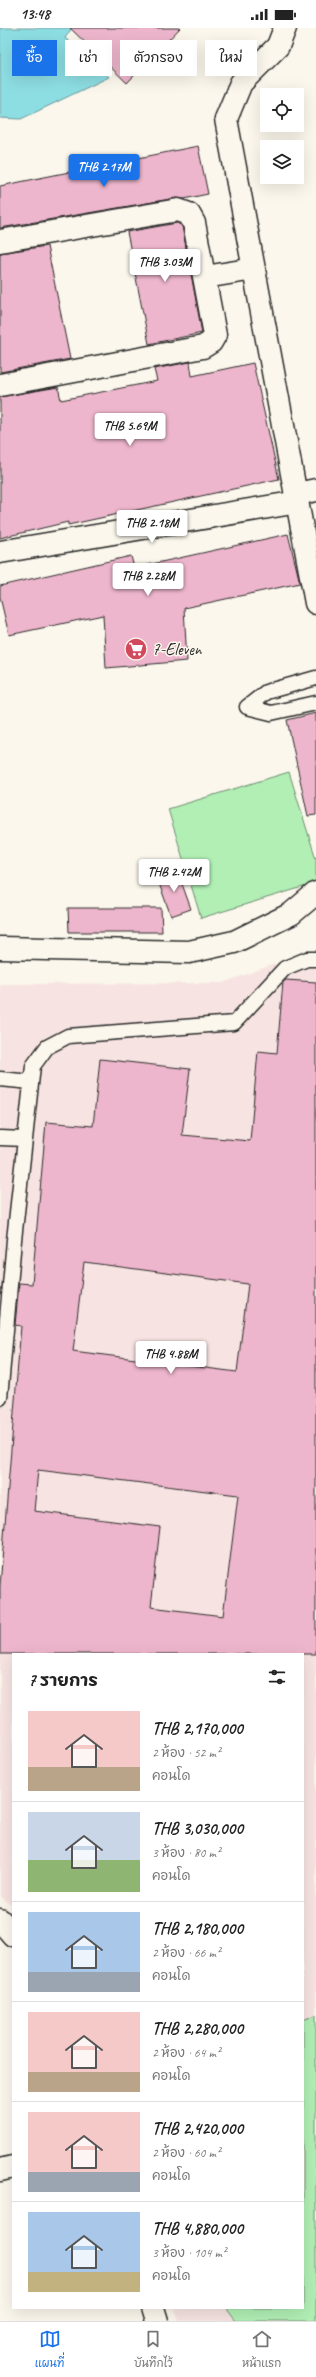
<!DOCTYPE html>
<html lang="th">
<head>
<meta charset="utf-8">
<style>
  :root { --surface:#fff; --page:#f6f6f6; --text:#222; --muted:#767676; --line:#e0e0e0; --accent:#1a73e8 }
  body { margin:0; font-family:Caveat,"Playpen Sans Thai",sans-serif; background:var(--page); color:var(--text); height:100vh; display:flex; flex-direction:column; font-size:15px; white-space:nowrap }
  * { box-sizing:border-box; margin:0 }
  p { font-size:13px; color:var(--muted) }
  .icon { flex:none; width:22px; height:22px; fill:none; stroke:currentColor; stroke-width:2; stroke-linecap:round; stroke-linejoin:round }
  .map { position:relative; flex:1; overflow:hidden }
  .side { position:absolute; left:12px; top:1625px; width:292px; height:656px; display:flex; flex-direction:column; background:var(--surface); border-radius:0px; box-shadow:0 4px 16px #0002 }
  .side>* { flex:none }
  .banner { position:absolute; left:12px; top:12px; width:292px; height:36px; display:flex; gap:8px }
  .buttons { position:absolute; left:260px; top:60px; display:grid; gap:8px }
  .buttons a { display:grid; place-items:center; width:44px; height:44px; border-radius:0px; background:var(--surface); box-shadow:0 4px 16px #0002; font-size:20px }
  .price { position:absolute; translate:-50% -34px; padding:0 9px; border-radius:4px; background:#fff; color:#222; font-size:13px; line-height:26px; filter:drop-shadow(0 1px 2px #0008) }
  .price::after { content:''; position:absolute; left:50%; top:24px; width:12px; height:9px; margin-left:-6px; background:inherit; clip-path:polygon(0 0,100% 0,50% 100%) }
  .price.on { background:var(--accent); color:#fff }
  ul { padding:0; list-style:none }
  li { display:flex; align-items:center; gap:12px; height:100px; padding:0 16px }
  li+li { border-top:1px solid var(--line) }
  li span { display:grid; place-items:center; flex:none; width:112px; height:80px; border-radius:0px; color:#555 }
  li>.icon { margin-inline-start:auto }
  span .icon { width:48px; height:48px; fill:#fffc; stroke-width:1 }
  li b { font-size:17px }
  h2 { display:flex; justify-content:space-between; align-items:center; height:48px; padding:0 16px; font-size:17px }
  .pill { padding:0 14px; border-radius:0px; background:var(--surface); box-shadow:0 4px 16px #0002; font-size:14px; line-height:36px }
  .pill.on { background:var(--accent); color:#fff }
  .status { display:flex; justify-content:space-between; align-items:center; height:28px; padding:0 20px; background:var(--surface); direction:ltr }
  .status svg { height:11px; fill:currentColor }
  .dock { display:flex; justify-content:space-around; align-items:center; height:56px; border-top:1px solid var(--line); background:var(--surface); font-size:11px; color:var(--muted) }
  .dock a { display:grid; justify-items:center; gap:2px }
  .dock .on { color:var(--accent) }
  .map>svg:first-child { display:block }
  .built { fill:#f7e4e2 }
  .green { fill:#b1efb5; stroke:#6e8d70 }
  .water { fill:#8ddee3; stroke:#669699 }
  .building { fill:#eeb6cc; stroke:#2b2b2b; fill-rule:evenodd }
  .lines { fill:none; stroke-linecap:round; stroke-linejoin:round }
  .lane-casing { stroke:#2b2b2b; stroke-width:17 }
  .street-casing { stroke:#2b2b2b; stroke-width:25 }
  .lane { stroke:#fbf7ec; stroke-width:14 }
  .street { stroke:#fbf7ec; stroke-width:22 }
  .labels { text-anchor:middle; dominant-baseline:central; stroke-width:3; stroke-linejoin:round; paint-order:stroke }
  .poi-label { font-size:17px; fill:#2b2b2b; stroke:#fbf7ec; text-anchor:start }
</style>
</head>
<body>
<div class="status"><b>13:48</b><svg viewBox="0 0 49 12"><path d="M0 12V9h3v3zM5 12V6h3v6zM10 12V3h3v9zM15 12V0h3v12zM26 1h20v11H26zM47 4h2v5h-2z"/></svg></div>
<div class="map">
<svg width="316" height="2293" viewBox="0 0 316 2293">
  <rect width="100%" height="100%" fill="#fbf7ec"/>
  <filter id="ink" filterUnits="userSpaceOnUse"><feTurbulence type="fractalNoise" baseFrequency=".025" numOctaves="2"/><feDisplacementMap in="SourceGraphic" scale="8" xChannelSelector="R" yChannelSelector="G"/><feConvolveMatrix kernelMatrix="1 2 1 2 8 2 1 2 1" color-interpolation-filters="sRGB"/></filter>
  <g filter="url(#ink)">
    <path class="built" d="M297,928L316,930V2293H179L174,2280H303V1626H13V1877L0,1869V956L222,955Z"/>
    <path class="green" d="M289,744L316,831V855L201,890L168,781Z
      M316,1987V2293H236L226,2280H303V1992Z"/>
    <path class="water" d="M0,0H72L65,10L109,49L21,91L0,90Z"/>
    <path class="building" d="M70,0H180L127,55Z
      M198,118L208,166L184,171L176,170L0,200V158Z
      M177,195L182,198L202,305L149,316L127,204Z
      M47,218L70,331L0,344V225Z
      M190,334L192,348L253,335L279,451L68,497V494L0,510V369L58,359L61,372L157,353L154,341Z
      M288,506L300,555L184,580L187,633L106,640L103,587L9,607L0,569V558L131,528L134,540Z
      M316,685V787L308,788L287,692Z
      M177,842L191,881L171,888L157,850Z
      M68,880H161L162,904H69Z
      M286,952L316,954V1626H0V1558L21,1298L15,1297L19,1255L32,1256L46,1094L93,1098L100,1031L190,1041L182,1107L250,1113L258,1023L277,1025L283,954ZM84,1234L248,1256L237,1344L73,1323ZM38,1442L238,1467L223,1588L151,1579L160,1499L34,1483Z"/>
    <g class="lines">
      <g class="lane-casing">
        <path id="lane" d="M247,679L266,664L316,650
          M247,679L271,685L316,675
          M0,1051L31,1054
          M0,1110L25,1111
          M0,1370L14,1212L33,1038L47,1019L68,1008L234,995L285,940L307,931H316"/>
      </g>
      <g class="street-casing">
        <path id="street" d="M285,0L278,18L241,55L226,91L316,575
          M0,213L178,182L189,186L194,195L215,307L211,314L203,319L0,357
          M205,249L254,241
          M297,466L316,462
          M0,524L298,474
          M0,920L189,924L234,914L291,886L316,865
          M0,1892L13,1907
          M0,2142L13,2139
          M153,2280L157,2293"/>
      </g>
      <use href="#lane" class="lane"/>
      <use href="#street" class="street"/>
    </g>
  </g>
  <defs>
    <g id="supermarket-disc" transform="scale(1.15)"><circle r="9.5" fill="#d1495b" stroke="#fbf7ec"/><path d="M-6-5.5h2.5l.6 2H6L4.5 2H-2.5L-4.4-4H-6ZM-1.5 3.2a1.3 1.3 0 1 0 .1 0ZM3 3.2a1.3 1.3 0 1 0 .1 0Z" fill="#fff"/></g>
  </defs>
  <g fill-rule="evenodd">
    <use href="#supermarket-disc" x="136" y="621"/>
  </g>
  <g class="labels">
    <g class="poi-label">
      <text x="152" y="621">7-Eleven</text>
    </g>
  </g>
</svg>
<div class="buttons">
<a><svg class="icon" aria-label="locate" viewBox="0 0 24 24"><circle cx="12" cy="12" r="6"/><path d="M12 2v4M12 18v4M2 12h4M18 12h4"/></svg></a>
<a><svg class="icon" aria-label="layers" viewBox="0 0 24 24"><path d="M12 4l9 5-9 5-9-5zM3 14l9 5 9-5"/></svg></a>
</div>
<b class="price on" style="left:104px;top:160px">THB 2.17M</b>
<b class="price" style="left:165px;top:255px">THB 3.03M</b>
<b class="price" style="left:130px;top:419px">THB 5.69M</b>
<b class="price" style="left:152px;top:516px">THB 2.18M</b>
<b class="price" style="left:148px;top:569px">THB 2.28M</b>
<b class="price" style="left:174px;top:865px">THB 2.42M</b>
<b class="price" style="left:171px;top:1347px">THB 4.88M</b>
<div class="banner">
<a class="pill on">ซื้อ</a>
<a class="pill">เช่า</a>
<a class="pill">ตัวกรอง</a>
<a class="pill">ใหม่</a>
</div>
<section class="side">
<h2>7 รายการ<svg class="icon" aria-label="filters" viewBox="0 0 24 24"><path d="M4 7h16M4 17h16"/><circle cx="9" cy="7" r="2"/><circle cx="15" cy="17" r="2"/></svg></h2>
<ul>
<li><span style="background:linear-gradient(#f6c9c9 70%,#b9a48a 0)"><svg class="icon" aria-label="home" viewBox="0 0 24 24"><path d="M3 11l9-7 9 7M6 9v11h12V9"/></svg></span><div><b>THB 2,170,000</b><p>2 ห้อง · 52 m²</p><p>คอนโด</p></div></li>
<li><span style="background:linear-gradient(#c9d6e8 60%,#8fb573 0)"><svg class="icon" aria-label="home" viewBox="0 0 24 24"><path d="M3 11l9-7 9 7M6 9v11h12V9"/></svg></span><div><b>THB 3,030,000</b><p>3 ห้อง · 80 m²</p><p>คอนโด</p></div></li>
<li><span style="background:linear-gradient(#a9c7e8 75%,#9aa5b1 0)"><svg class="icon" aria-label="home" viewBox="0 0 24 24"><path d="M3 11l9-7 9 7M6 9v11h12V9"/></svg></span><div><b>THB 2,180,000</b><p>2 ห้อง · 66 m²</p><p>คอนโด</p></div></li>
<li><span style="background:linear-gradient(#f6c9c9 75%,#b9a48a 0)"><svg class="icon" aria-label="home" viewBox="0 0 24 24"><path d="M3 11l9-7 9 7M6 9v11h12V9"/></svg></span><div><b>THB 2,280,000</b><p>2 ห้อง · 64 m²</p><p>คอนโด</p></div></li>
<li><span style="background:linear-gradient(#f6c9c9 75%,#9aa5b1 0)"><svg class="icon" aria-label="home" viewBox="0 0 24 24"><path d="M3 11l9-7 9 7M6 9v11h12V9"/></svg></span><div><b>THB 2,420,000</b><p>2 ห้อง · 60 m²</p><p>คอนโด</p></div></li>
<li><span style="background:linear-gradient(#a9c7e8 75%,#c2b280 0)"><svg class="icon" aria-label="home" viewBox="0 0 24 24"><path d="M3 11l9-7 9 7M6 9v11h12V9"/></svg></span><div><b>THB 4,880,000</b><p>3 ห้อง · 104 m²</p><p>คอนโด</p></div></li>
</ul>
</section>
</div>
<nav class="dock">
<a class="on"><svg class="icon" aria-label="map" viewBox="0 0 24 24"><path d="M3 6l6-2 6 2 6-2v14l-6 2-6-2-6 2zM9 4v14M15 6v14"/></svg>แผนที่</a>
<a><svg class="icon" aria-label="saved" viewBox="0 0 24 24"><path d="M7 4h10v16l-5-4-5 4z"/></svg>บันทึกไว้</a>
<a><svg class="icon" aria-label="home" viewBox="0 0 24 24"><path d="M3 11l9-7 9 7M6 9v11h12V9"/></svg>หน้าแรก</a>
</nav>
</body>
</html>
